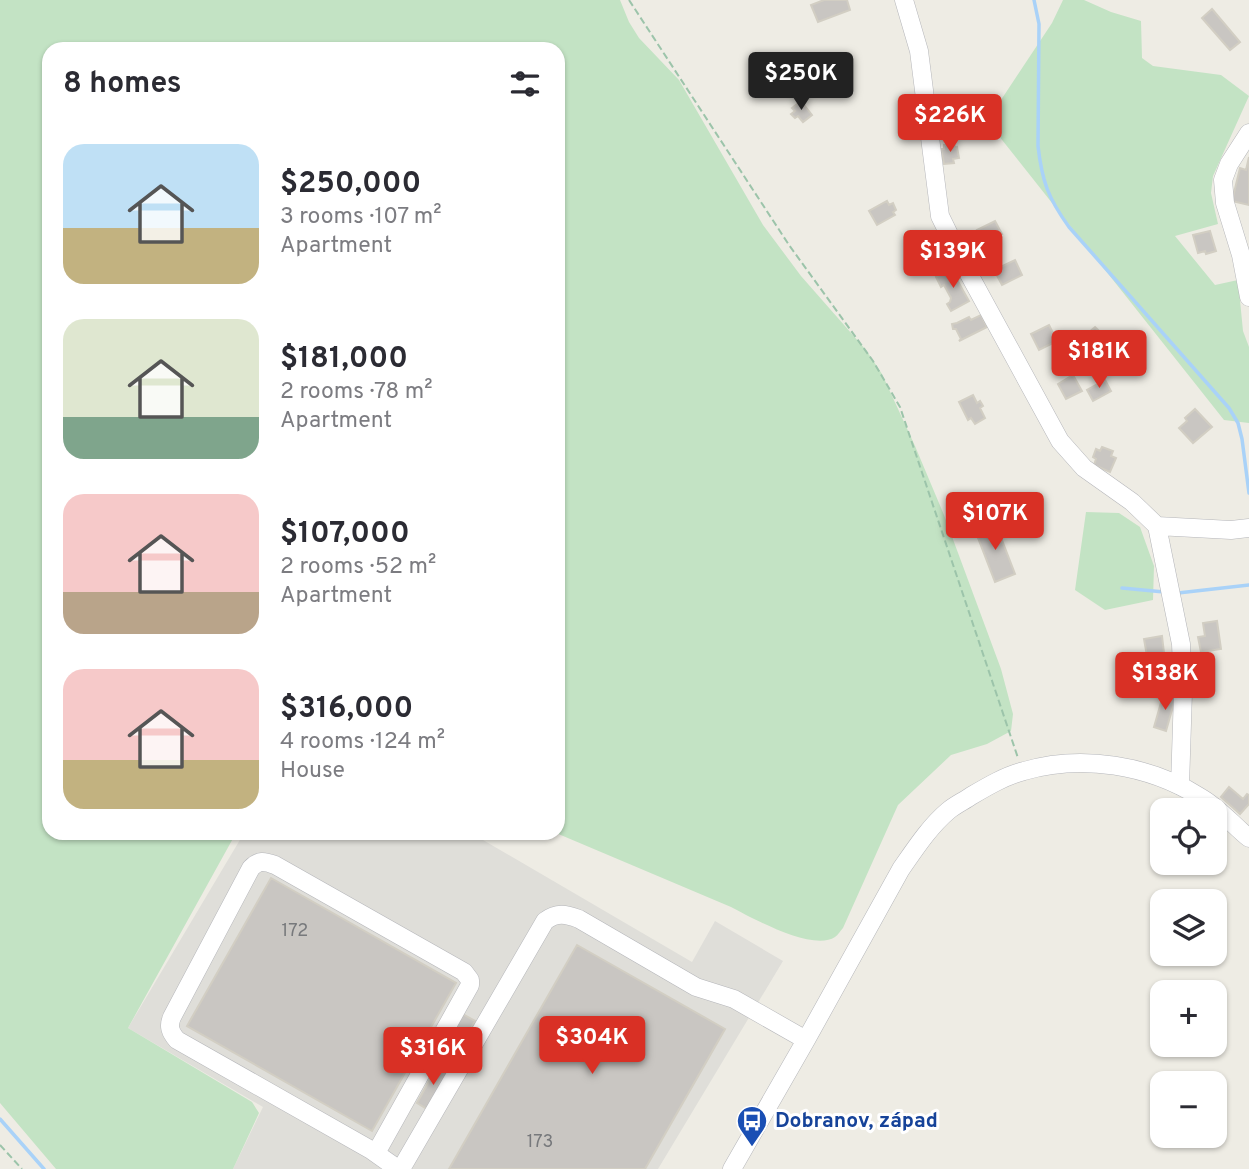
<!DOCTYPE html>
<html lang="en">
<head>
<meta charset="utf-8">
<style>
  :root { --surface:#fff; --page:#f2f2f3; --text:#2b2b33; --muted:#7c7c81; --accent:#d93025 }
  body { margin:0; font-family:Overpass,sans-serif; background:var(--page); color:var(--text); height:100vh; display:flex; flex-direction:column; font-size:26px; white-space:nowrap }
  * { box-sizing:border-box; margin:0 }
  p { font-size:23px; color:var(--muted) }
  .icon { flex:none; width:38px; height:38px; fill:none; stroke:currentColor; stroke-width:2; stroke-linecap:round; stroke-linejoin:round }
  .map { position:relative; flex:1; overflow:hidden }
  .panel { position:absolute; left:42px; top:42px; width:523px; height:798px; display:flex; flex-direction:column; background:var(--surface); border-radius:21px; box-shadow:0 2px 5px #0004 }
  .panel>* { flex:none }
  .buttons { position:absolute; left:1150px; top:798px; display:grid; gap:14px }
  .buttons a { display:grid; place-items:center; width:77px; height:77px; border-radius:14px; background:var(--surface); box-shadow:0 2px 5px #0004; font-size:35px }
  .price { position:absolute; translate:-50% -60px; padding:0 16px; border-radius:7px; background:var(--accent); color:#fff; font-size:23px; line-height:46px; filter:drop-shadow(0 2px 4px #0008) }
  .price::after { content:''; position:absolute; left:50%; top:42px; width:21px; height:16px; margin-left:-10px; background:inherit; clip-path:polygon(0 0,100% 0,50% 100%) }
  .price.on { background:#222; color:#fff }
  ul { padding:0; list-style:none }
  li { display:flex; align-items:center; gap:21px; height:175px; padding:0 21px }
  li span { display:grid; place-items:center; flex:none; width:196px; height:140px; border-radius:21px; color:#555 }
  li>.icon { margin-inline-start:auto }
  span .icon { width:84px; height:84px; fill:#fffc; stroke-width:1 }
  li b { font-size:30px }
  h2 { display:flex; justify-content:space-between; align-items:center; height:84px; padding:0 21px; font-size:30px }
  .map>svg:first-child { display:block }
  .industrial { fill:#dfded9 }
  .green { fill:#c3e3c4 }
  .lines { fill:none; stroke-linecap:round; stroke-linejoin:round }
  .stream { stroke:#a9d2f8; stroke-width:3.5 }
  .building { fill:#c9c6c2; stroke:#d2cec3; stroke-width:2 }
  .minor-casing { stroke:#b5b6ba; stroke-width:19 }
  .path { stroke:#9cc4aa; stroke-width:2; stroke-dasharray:7 3.5; stroke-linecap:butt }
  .minor { stroke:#fff; stroke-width:18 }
  .labels { text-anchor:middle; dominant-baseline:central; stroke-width:6; stroke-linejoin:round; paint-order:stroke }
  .number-label { font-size:18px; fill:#77797c }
  .transit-label { font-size:21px; font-weight:bold; fill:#164399; stroke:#fff; text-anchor:start }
</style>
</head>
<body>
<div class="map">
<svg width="1249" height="1169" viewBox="0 0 1249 1169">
  <rect width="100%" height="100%" fill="#eeece4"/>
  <path class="industrial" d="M244,833H471L692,962L715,921L783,961L658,1169H233L263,1107L128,1028Z"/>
  <path class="green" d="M0,0H620L629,22L639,38L679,80L763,225L801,276L866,350L882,374L915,446L944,515L1001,669L1013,714L1011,731L987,744L951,755L898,805L843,928C840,931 838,935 835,937C813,952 752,918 731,907L556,833H558V49H49V833H236L128,1028L252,1102L259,1113L233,1169H56L0,1103Z
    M1063,0H1084L1111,12L1141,21L1142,58L1153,66L1221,75L1249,96L1213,176L1211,193L1218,224L1175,236L1215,285L1238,280L1243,331L1249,347V423L1224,420L987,121L1052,23Z
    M1086,512L1119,513L1140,527L1154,566L1153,600L1105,610L1075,590Z"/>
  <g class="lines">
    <path class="stream" d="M1034,0L1039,24L1038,146C1042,181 1048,198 1069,227L1229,408L1238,423L1242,439L1249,493
      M1122,588L1164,592
      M1178,593L1249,585
      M0,1119L44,1169"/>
  </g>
  <path class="building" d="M824,0H847L850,10L818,22L811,5Z
    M1212,9L1240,42L1230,50L1202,18Z
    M801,101L812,115L803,122L798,116L795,118L791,114L795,111L792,108Z
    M954,144L955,148L957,147L959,158L953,159L954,163L944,164L941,149H944V145Z
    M1249,157V205L1232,201L1240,168L1246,170Z
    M887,201L889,205L893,203L896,210L893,212L895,215L877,225L869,211Z
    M995,221L1002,234L984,243L977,230Z
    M1210,231L1216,251L1206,254L1205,251L1198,253L1193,235Z
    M1015,260L1022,275L1002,285L994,270Z
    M948,270L953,279L956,278L969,301L951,311L947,304L950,302L951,298L944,285L941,287L936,277Z
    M981,315L987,327L959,341L961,339L956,329H953L952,324L957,323L969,317L971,320Z
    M1049,325L1057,341L1039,350L1031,334Z
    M1095,327L1099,331L1083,344L1080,340Z
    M1073,375L1082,391L1066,399L1058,384Z
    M1105,380L1111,391L1093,401L1087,390Z
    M973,395L977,403L980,401L983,406L980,408L985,418L975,424L971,418L968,420L959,402Z
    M1195,409L1212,427L1193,443L1179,428L1187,421L1185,418Z
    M1102,447L1113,451L1111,456L1116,458L1110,472L1094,465L1096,459L1093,457L1096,449L1100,451Z
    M995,522L1015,574L995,582L975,530Z
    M1217,621L1221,649L1201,652L1198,637L1205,636L1203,623Z
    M1162,636L1164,653L1147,656L1144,639Z
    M1164,692L1176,696L1166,731L1154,727Z
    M1229,787L1243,799L1247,794L1249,795V804L1240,814L1221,797Z
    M271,878L456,983L372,1131L187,1026Z
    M577,945L725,1029L645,1169H449Z
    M461,1013L475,1021L468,1034L464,1032L463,1034L465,1038L461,1045L453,1046L448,1040L456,1027L454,1026Z
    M438,1065L449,1071L427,1109L417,1103Z"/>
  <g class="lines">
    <g class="minor-casing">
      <path id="minor" d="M904,0L919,51L940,216L964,265L1060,441L1084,468L1132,502L1157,526L1181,644L1183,692L1180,786
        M1249,133L1229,164L1223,180L1225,203L1241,255L1249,297
        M1157,526L1231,530L1249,528
        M376,1153L470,985V980L464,972L275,865C264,861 259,860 251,868L172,1017C168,1026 170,1032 177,1040L371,1150L398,1169
        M401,1169L545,921C557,912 566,914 579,919L696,987L734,999L806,1040
        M732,1169L806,1040L901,869C915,849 930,826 948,811C955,805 964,801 971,796C988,786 1005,776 1024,771C1082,754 1149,765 1200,797C1218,807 1233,825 1249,838"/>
    </g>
    <path class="path" d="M629,0L789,245L873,361L900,407L1018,758
      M0,1145L22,1169"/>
    <use href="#minor" class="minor"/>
  </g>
  <defs>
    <g id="bus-pin" transform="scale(1.575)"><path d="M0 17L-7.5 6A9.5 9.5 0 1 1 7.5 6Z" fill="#1a4fb4" stroke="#fff"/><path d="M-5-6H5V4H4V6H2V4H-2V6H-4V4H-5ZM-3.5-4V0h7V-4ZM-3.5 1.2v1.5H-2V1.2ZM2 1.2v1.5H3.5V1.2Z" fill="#fff"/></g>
  </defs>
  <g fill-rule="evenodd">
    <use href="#bus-pin" x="752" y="1121"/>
  </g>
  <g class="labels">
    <g class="number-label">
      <text x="295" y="931">172</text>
      <text x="540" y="1142">173</text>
    </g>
    <g class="transit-label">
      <text x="775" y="1121">Dobranov, západ</text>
    </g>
  </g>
</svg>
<div class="buttons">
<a><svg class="icon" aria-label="locate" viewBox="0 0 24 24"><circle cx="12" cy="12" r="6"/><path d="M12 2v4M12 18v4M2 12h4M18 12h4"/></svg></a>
<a><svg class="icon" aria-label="layers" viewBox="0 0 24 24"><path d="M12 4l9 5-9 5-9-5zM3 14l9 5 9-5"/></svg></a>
<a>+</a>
<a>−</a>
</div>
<b class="price on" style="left:801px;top:112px">$250K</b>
<b class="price" style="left:950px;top:154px">$226K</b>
<b class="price" style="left:953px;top:290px">$139K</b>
<b class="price" style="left:1099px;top:390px">$181K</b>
<b class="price" style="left:995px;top:552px">$107K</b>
<b class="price" style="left:1165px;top:712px">$138K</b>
<b class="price" style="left:592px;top:1076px">$304K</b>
<b class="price" style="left:433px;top:1087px">$316K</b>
<section class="panel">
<h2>8 homes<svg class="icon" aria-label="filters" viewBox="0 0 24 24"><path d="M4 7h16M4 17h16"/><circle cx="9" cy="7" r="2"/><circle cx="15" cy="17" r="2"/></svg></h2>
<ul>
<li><span style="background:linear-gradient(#bfe0f5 60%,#c2b280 0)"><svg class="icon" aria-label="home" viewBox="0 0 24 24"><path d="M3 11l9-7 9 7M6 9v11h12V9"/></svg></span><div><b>$250,000</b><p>3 rooms · 107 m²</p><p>Apartment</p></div></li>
<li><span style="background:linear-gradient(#dfe7d0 70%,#7fa58c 0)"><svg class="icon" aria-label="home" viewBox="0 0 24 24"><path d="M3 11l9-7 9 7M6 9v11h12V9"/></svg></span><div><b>$181,000</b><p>2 rooms · 78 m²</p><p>Apartment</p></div></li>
<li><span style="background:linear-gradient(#f6c9c9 70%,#b9a48a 0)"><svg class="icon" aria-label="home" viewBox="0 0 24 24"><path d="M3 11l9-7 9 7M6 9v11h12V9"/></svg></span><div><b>$107,000</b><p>2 rooms · 52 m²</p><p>Apartment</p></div></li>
<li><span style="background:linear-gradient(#f6c9c9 65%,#c2b280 0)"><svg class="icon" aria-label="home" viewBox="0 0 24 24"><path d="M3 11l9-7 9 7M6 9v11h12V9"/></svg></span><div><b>$316,000</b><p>4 rooms · 124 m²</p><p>House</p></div></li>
</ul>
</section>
</div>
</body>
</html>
